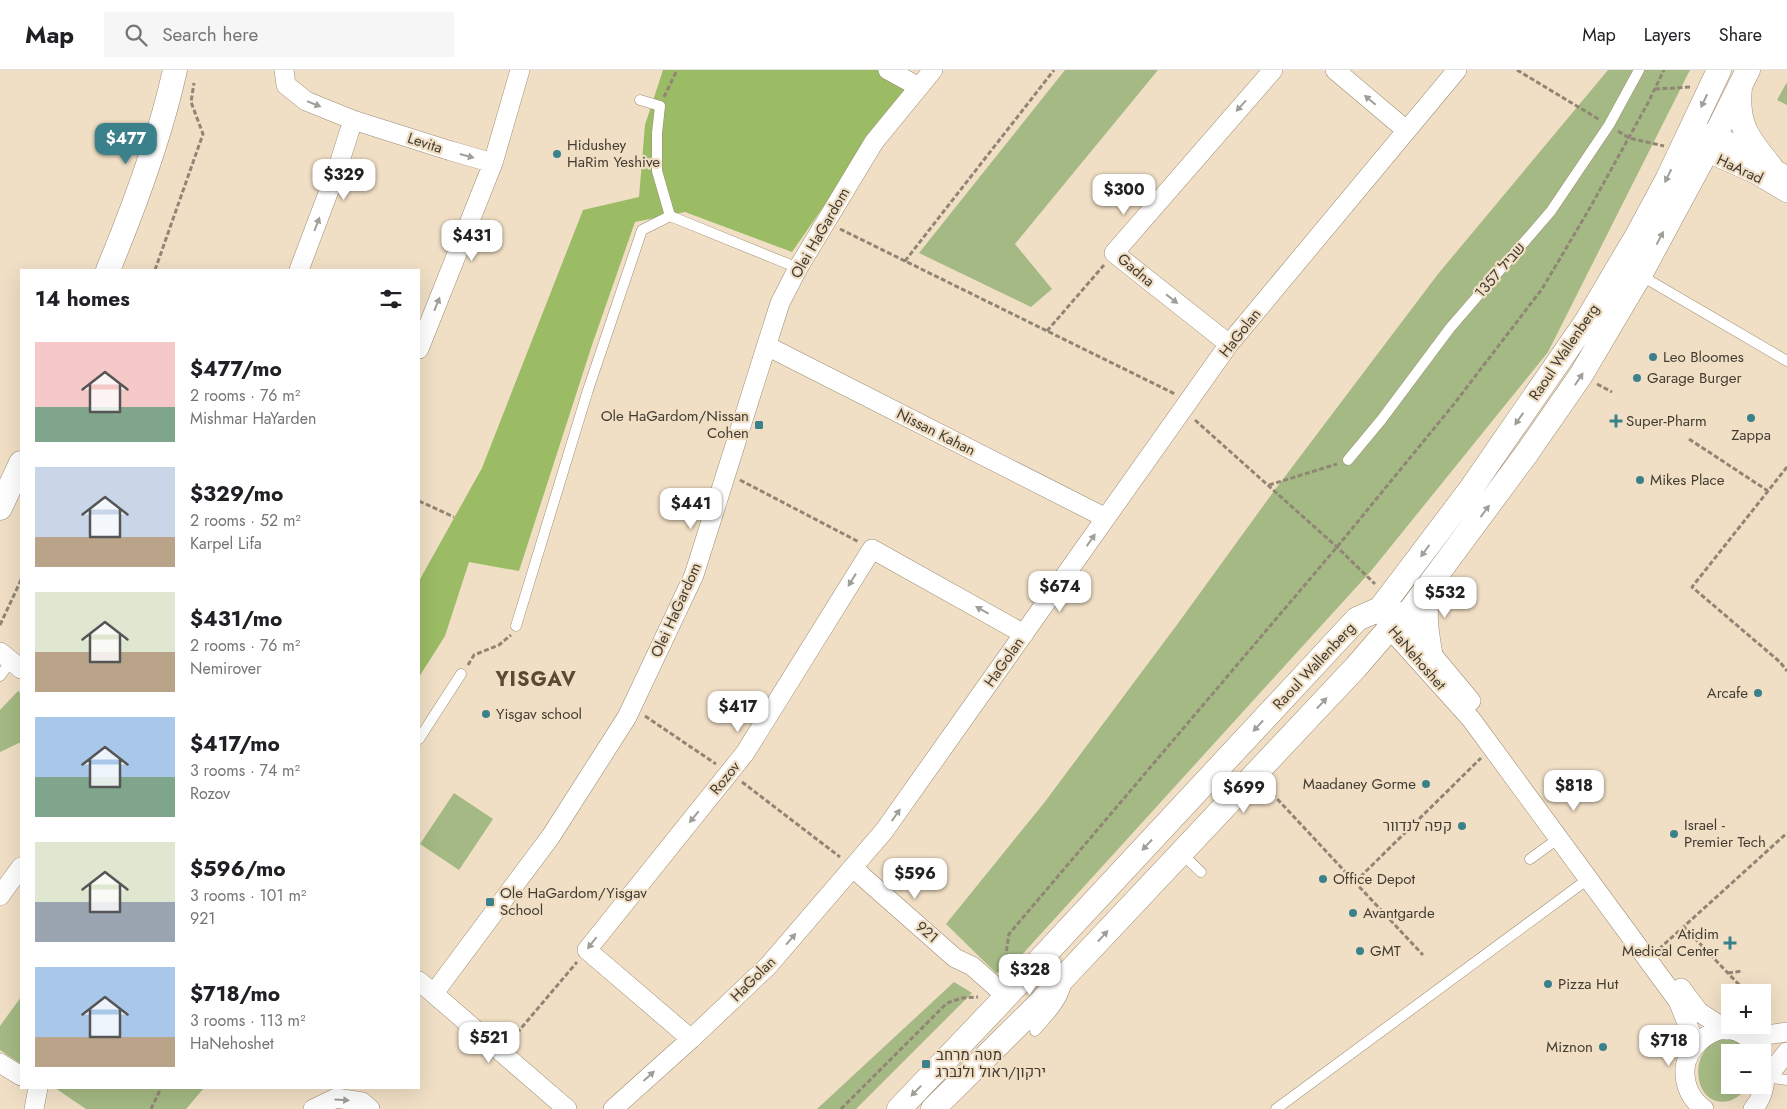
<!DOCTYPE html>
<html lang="en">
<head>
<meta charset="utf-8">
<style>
  :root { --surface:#fff; --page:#f6f6f6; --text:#202124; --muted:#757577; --line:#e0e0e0; --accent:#3a818b }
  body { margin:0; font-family:Jost,Heebo,sans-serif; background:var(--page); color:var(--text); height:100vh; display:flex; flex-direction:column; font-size:19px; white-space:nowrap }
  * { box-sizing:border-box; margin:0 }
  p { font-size:16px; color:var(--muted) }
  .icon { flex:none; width:28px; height:28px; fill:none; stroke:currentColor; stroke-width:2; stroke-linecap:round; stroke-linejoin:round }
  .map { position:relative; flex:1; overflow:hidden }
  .sheet { position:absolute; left:20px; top:199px; width:400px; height:820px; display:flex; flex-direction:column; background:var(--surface); border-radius:0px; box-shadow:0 5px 20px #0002 }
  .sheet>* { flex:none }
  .tools { position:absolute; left:1721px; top:914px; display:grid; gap:10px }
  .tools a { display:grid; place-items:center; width:50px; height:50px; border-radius:0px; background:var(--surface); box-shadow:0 5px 20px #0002; font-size:25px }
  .price { position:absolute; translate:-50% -42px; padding:0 11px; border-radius:10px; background:#fff; color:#222; font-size:16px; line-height:32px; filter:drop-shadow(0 1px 2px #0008) }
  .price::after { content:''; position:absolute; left:50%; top:30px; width:15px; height:11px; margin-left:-8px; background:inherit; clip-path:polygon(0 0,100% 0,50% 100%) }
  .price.current { background:var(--accent); color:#fff }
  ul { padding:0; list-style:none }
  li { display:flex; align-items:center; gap:15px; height:125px; padding:0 15px }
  li span { display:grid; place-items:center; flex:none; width:140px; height:100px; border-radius:0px; color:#555 }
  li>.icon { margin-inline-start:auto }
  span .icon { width:60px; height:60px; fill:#fffc; stroke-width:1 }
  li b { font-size:21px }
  h2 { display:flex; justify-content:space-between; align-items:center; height:60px; padding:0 15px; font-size:21px }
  header { display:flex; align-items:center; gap:30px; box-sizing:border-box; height:70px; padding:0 25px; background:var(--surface); border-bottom:1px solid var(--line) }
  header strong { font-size:24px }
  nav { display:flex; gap:28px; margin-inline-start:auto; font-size:18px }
  .search { width:350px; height:45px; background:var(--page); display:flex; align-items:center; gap:12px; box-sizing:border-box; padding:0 18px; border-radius:0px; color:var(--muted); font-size:19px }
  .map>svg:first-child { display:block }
  .green { fill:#a4b983 }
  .forest { fill:#9bbb65 }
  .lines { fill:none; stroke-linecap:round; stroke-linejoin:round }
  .service-casing { stroke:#9c8c74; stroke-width:11 }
  .minor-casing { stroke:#9c8c74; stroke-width:20 }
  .tertiary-casing { stroke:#9c8c74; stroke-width:25 }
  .path { stroke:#918675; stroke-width:3; stroke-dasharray:5 2.5; stroke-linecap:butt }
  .service { stroke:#fff; stroke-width:10 }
  .minor { stroke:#fff; stroke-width:19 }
  .tertiary { stroke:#fff; stroke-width:24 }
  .oneway { fill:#a09e98 }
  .poi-dot { fill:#3a818b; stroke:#f0dfc5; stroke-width:2 }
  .labels { text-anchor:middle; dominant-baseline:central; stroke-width:4.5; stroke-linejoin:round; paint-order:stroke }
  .street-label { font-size:15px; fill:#423c32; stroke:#f0dfc5 }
  .poi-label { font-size:15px; fill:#423c32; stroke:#f0dfc5; text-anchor:start }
  .district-label { font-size:20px; font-weight:bold; letter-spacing:1px; fill:#594b35; stroke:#f0dfc5 }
</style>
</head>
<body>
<header>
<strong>Map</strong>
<div class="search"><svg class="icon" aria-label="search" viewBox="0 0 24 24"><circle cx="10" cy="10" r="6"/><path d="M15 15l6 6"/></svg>Search here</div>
<nav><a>Map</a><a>Layers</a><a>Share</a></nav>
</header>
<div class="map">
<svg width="1787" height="1039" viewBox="0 0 1787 1039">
  <rect width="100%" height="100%" fill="#f0dfc5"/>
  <path class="green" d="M1065,0H1158L1015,174L1052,219L1031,237L919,183Z
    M1608,0H1690L1548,282L1371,501L1008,900L996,903L946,854L1044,733L1179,552L1274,421L1438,204Z
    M1787,12V35L1777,30Z
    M18,621L21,623V672L0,682V640Z
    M454,723L493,749L459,800L420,774Z
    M954,912L972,923L856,1039H817Z
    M21,927V994L0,980V956Z
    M1727,967L1762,982H1730V1015H1752C1745,1020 1737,1029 1729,1031C1699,1038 1690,998 1706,979C1712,972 1719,970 1727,967Z
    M55,1018H204L186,1039H86Z"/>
  <path class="forest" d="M663,0H888L910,12L792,182L685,142L635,152L592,275L519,501L469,492L445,566L419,607V511L482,398L583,140L639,127L645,55Z"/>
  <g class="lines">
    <g class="service-casing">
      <path id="service" d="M640,30L660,36L657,63V101L670,146
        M1640,205L1787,291
        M1348,390L1382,349L1450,258L1551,141L1609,55L1639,0
        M516,556L588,320L642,160L670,146L798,198
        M0,606L11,591
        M419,669L461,604
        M1181,783L1201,802
        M1530,789L1559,768
        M1035,961C1048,946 1061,934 1066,915
        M1772,1008L1787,1010
        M1276,1039L1588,809"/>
    </g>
    <g class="minor-casing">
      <path id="minor" d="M284,0L286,15L306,31L353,50L451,81L493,93L520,0
        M888,0L919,17
        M1335,0L1406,60
        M1702,63L1716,64L1787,106
        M1698,73L1706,82L1757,105L1787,123
        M299,200L339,94L353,50
        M1229,274L1114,183L1273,0
        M767,276L1106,448
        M419,279L493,93
        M1387,542L1400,546L1471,631
        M1384,547L1389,558L1471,649L1678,931L1691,963L1688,988
        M0,582L21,599
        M853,798L955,888L972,896L1006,926
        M0,826L21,797
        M419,911L567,1039
        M1681,918L1699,942L1727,960
        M434,923L551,766L627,647L694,505L780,233L798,198L874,72L933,0
        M1752,967L1787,962
        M691,969L587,880L745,683L872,479L1024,564
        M0,993L21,1006
        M1772,1001L1787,982
        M34,1039L38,1018
        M313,1039L336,1028L362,1032L370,1039
        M613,1039L691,969L768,896L884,761L1229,274L1457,0
        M1704,1039C1691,1030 1684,1015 1685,999C1686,989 1691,979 1699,972C1741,931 1787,1000 1753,1039"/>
    </g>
    <g class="tertiary-casing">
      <path id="tertiary" d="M1740,17C1736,55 1748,69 1771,97
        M108,200C135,135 160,68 175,0
        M0,438L21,393
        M1430,518C1423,543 1426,557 1430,582
        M899,1039L998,935L1357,549L1380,539L1470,420L1586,252L1638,164L1667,110L1719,0
        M933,1039L1039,934L1356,597L1400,546L1410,541L1527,383L1581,305L1640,205L1716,64L1748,0"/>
    </g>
    <path class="path" d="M1517,0L1600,50
      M1655,19L1691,17
      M664,27L677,0
      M1618,61L1629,68L1664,76
      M840,159L1175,324
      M905,191L1054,0
      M155,200L203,64L191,32L194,13
      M1047,261L1104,195
      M1597,314L1612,322
      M1195,350L1337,477L1375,514
      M1689,369L1768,421
      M1787,397L1692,517L1780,592L1787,601
      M740,410L859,472
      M1269,415L1337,394
      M419,431L454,447
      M0,555L21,510
      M468,595L474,585L499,575L511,565
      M645,646L716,694
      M742,712L840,787
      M1267,718L1423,885
      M1355,812L1481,688
      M1684,857L1746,922
      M1659,879L1787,763
      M1007,896L1006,883L1009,864L1337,477L1454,334L1542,219L1591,136L1649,31L1664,0
      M1728,903L1743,901
      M1723,938L1730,932
      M1762,941L1769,948
      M512,969L577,892
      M151,1039L161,1018
      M841,1039L947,933L962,928L978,927"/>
    <use href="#service" class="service"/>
    <use href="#minor" class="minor"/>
    <use href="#tertiary" class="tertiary"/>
  </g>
  <defs><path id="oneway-solid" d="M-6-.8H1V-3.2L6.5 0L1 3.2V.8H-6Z" transform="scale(1.25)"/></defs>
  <g class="oneway">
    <use href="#oneway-solid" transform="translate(1370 30) rotate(-140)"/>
    <use href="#oneway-solid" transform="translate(1704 31) rotate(115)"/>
    <use href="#oneway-solid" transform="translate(314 34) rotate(22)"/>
    <use href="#oneway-solid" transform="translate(1241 36) rotate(132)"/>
    <use href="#oneway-solid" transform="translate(467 86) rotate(15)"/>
    <use href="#oneway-solid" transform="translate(1668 106) rotate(116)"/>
    <use href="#oneway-solid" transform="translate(317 154) rotate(-69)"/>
    <use href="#oneway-solid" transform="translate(1660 168) rotate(-62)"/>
    <use href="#oneway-solid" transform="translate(1172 229) rotate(38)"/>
    <use href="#oneway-solid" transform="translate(437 234) rotate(-68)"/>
    <use href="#oneway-solid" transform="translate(1579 309) rotate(-56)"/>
    <use href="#oneway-solid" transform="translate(1519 349) rotate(125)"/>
    <use href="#oneway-solid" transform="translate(1485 441) rotate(-54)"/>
    <use href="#oneway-solid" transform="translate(1091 470) rotate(-55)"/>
    <use href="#oneway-solid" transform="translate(1425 481) rotate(126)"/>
    <use href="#oneway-solid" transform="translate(852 510) rotate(122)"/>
    <use href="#oneway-solid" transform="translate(982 540) rotate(-151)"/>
    <use href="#oneway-solid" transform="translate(1322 633) rotate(-47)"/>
    <use href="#oneway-solid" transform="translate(1258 656) rotate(133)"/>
    <use href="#oneway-solid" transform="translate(896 745) rotate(-55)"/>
    <use href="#oneway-solid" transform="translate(694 747) rotate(129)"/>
    <use href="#oneway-solid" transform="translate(1147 775) rotate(133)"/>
    <use href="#oneway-solid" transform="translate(1103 866) rotate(-47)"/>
    <use href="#oneway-solid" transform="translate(791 869) rotate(-49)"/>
    <use href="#oneway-solid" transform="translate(592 873) rotate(128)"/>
    <use href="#oneway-solid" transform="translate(649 1006) rotate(-42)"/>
    <use href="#oneway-solid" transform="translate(916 1021) rotate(134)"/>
    <use href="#oneway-solid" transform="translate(342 1030) rotate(4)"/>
  </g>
  <g class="poi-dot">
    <circle cx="557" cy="84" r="5"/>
    <circle cx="1653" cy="287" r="5"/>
    <circle cx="1637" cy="308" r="5"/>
    <circle cx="1751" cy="348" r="5"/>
    <path d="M1613.5 343.5h5v5h5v5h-5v5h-5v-5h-5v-5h5z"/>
    <rect x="754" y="350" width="10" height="10" rx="2.5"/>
    <circle cx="1640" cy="410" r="5"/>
    <circle cx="1758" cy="623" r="5"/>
    <circle cx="486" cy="644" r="5"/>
    <circle cx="1426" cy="714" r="5"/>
    <circle cx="1462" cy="756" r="5"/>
    <circle cx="1674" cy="764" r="5"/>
    <circle cx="1323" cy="809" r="5"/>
    <rect x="485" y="827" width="10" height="10" rx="2.5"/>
    <circle cx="1353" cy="843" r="5"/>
    <path d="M1727.5 865.5h5v5h5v5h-5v5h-5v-5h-5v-5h5z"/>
    <circle cx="1360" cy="881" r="5"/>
    <circle cx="1548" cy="914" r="5"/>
    <circle cx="1603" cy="977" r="5"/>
    <rect x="921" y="989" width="10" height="10" rx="2.5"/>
  </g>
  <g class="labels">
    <g class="street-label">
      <text transform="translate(425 73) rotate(18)">Levita</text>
      <text transform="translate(1740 99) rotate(25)">HaArad</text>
      <text transform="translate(820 163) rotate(-60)">Olei HaGardom</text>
      <text transform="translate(1136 200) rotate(40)">Gadna</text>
      <text transform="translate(1500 200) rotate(-49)">שביל 1357</text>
      <text transform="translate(1240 263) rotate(-52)">HaGolan</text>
      <text transform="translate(1564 282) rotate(-56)">Raoul Wallenberg</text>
      <text transform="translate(936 362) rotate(27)">Nissan Kahan</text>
      <text transform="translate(676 540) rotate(-66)">Olei HaGardom</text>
      <text transform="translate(1417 588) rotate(49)">HaNehoshet</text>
      <text transform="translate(1004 592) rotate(-55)">HaGolan</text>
      <text transform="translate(1314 596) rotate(-47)">Raoul Wallenberg</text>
      <text transform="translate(725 708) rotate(-51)">Rozov</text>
      <text transform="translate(927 862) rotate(41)">921</text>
      <text transform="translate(753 909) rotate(-45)">HaGolan</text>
    </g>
    <g class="poi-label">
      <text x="567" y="75">Hidushey<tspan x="567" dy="17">HaRim Yeshive</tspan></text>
      <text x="1663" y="287">Leo Bloomes</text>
      <text x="1647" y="308">Garage Burger</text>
      <text x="749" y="346" text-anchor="end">Ole HaGardom/Nissan<tspan x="749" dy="17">Cohen</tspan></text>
      <text x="1626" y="351">Super-Pharm</text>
      <text x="1751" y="365" text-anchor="middle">Zappa</text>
      <text x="1650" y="410">Mikes Place</text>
      <text x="1748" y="623" text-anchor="end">Arcafe</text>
      <text x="496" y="644">Yisgav school</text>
      <text x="1416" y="714" text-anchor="end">Maadaney Gorme</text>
      <text x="1684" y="755">Israel -<tspan x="1684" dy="17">Premier Tech</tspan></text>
      <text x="1452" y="756" text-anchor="end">קפה לנדוור</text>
      <text x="1333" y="809">Office Depot</text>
      <text x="500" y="823">Ole HaGardom/Yisgav<tspan x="500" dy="17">School</tspan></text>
      <text x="1363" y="843">Avantgarde</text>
      <text x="1719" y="864" text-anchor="end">Atidim<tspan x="1719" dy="17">Medical Center</tspan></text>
      <text x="1370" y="881">GMT</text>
      <text x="1558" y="914">Pizza Hut</text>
      <text x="1593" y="977" text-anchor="end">Miznon</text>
      <text x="936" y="985">מטה מרחב<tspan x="936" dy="17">ירקון/ראול ולנברג</tspan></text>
    </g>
    <g class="district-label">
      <text x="536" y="609">YISGAV</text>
    </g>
  </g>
</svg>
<div class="tools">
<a>+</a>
<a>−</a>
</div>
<b class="price current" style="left:126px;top:95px">$477</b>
<b class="price" style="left:344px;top:131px">$329</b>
<b class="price" style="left:1124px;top:146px">$300</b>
<b class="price" style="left:472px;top:192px">$431</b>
<b class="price" style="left:691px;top:460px">$441</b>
<b class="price" style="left:1060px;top:543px">$674</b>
<b class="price" style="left:1445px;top:549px">$532</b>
<b class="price" style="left:738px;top:663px">$417</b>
<b class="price" style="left:1574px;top:742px">$818</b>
<b class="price" style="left:1244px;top:744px">$699</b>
<b class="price" style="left:915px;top:830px">$596</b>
<b class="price" style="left:1030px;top:926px">$328</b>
<b class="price" style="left:489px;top:994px">$521</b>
<b class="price" style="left:1669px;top:997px">$718</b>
<section class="sheet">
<h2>14 homes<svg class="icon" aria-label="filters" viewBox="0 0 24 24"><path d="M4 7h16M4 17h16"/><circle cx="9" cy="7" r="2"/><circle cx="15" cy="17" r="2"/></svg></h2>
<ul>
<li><span style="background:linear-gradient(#f6c9c9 65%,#7fa58c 0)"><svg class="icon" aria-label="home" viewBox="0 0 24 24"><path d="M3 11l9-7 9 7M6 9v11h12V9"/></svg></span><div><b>$477/mo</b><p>2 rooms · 76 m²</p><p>Mishmar HaYarden</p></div></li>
<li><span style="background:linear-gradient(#c9d6e8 70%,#b9a48a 0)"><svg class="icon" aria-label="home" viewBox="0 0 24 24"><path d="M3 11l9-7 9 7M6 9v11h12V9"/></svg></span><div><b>$329/mo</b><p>2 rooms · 52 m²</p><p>Karpel Lifa</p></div></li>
<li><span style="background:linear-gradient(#dfe7d0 60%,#b9a48a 0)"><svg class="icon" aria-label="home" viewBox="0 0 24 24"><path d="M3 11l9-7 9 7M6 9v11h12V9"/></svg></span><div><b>$431/mo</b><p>2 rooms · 76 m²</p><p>Nemirover</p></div></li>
<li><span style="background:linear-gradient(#a9c7e8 60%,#7fa58c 0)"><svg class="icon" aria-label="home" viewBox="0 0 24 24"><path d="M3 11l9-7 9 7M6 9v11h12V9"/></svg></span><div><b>$417/mo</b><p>3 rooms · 74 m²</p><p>Rozov</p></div></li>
<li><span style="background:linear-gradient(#dfe7d0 60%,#9aa5b1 0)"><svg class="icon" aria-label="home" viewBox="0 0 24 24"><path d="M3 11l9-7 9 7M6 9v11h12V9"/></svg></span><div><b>$596/mo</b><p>3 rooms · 101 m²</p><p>921</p></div></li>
<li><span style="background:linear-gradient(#a9c7e8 70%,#b9a48a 0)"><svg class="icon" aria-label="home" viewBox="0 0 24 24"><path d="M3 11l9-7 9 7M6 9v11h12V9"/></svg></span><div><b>$718/mo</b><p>3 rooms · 113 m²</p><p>HaNehoshet</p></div></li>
</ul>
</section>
</div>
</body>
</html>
